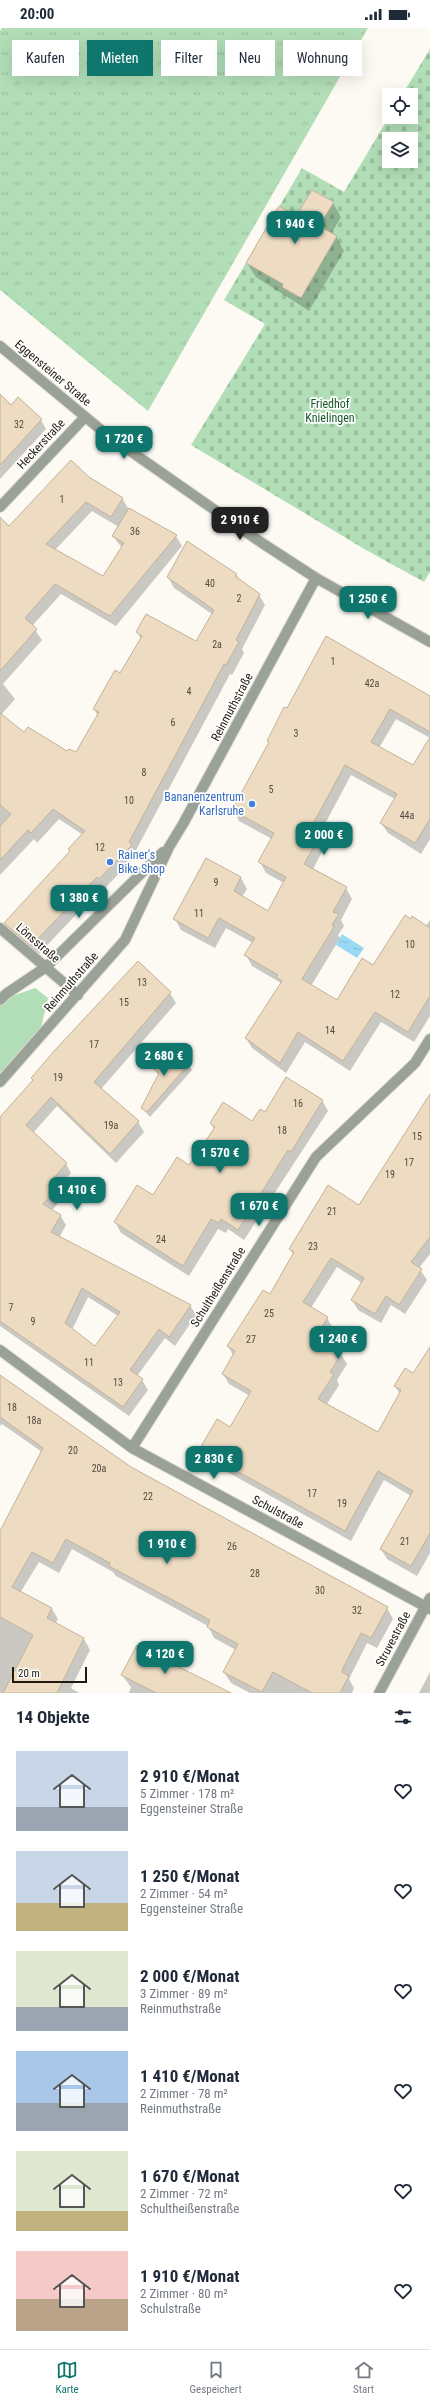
<!DOCTYPE html>
<html lang="de">
<head>
<meta charset="utf-8">
<style>
  :root { --surface:#fff; --page:#f2f2f3; --text:#1f2937; --muted:#747a83; --line:#e0e1e3; --accent:#0f766e }
  body { margin:0; font-family:"Roboto Condensed",sans-serif; background:var(--page); color:var(--text); height:100vh; display:flex; flex-direction:column; font-size:15px; white-space:nowrap }
  * { box-sizing:border-box; margin:0 }
  p { font-size:13px; color:var(--muted) }
  .icon { flex:none; width:22px; height:22px; fill:none; stroke:currentColor; stroke-width:2; stroke-linecap:round; stroke-linejoin:round }
  .map { position:relative; height:1665px; overflow:hidden }
  .details { display:flex; flex-direction:column; background:var(--surface); flex:1 }
  .details>* { flex:none }
  .hud { position:absolute; left:12px; top:12px; width:406px; height:36px; display:flex; gap:8px }
  .controls { position:absolute; left:382px; top:60px; display:grid; gap:8px }
  .controls a { display:grid; place-items:center; width:36px; height:36px; border-radius:0px; background:var(--surface); box-shadow:0 4px 16px #0002; font-size:20px }
  .scale { position:absolute; left:12px; bottom:10px; width:75px; box-sizing:border-box; padding-left:4px; border:2px solid #201a10; border-top:0; font-size:11px; line-height:14px; white-space:nowrap; color:#201a10; -webkit-text-stroke:3px #fff; paint-order:stroke }
  .price { position:absolute; translate:-50% -34px; padding:0 9px; border-radius:8px; background:var(--accent); color:#fff; font-size:13px; line-height:26px; filter:drop-shadow(0 1px 2px #0008) }
  .price::after { content:''; position:absolute; left:50%; top:24px; width:12px; height:9px; margin-left:-6px; background:inherit; clip-path:polygon(0 0,100% 0,50% 100%) }
  .price.selected { background:#222; color:#fff }
  ul { padding:0; list-style:none }
  li { display:flex; align-items:center; gap:12px; height:100px; padding:0 16px }
  li span { display:grid; place-items:center; flex:none; width:112px; height:80px; border-radius:0px; color:#555 }
  li>.icon { margin-inline-start:auto }
  span .icon { width:48px; height:48px; fill:#fffc; stroke-width:1 }
  li b { font-size:17px }
  h2 { display:flex; justify-content:space-between; align-items:center; height:48px; padding:0 16px; font-size:17px }
  .chip { padding:0 14px; border-radius:0px; background:var(--surface); box-shadow:0 4px 16px #0002; font-size:14px; line-height:36px }
  .chip.selected { background:var(--accent); color:#fff }
  .status { display:flex; justify-content:space-between; align-items:center; height:28px; padding:0 20px; background:var(--surface); direction:ltr }
  .status svg { height:11px; fill:currentColor }
  .menu { display:flex; justify-content:space-around; align-items:center; height:56px; border-top:1px solid var(--line); background:var(--surface); font-size:11px; color:var(--muted) }
  .menu a { display:grid; justify-items:center; gap:2px }
  .menu .selected { color:var(--accent) }
  .map>svg:first-child { display:block }
  .grass { fill:#b2deb7 }
  .cemetery { fill:url(#cemetery-stones); fill-rule:evenodd }
  .park { fill:url(#park-tufts) }
  .water { fill:url(#water-ripples) }
  .shadow { fill:#0003; fill-rule:evenodd }
  .building { fill:#eddbc2; stroke:#c3b299; fill-rule:evenodd }
  .lines { fill:none; stroke-linecap:round; stroke-linejoin:round }
  .minor-casing { stroke:#dad6d0; stroke-width:12 }
  .minor { stroke:#9aa297; stroke-width:10 }
  .shop-dot { fill:#3f7fe0; stroke:#fff; stroke-width:1.5 }
  .labels { text-anchor:middle; dominant-baseline:central; stroke-width:3.5; stroke-linejoin:round; paint-order:stroke }
  .number-label { font-size:10px; fill:#534a3c }
  .street-label { font-size:12px; fill:#201a10; stroke:#fff }
  .park-label { font-size:12px; fill:#165928; stroke:#fff }
  .shop-label { font-size:12px; fill:#366cbe; stroke:#fff; text-anchor:end }
</style>
</head>
<body>
<div class="status"><b>20:00</b><svg viewBox="0 0 49 12"><path d="M0 12V9h3v3zM5 12V6h3v6zM10 12V3h3v9zM15 12V0h3v12zM26 1h20v11H26zM47 4h2v5h-2z"/></svg></div>
<div class="map">
<svg width="430" height="1665" viewBox="0 0 430 1665">
  <defs>
    <pattern id="cemetery-stones" width="16" height="16" patternUnits="userSpaceOnUse"><rect width="16" height="16" fill="#b2deb7"/><path d="M2 7V4a2 2 0 0 1 4 0v3zM10 15v-3a2 2 0 0 1 4 0v3z" fill="#99be9c"/></pattern>
    <pattern id="park-tufts" width="24" height="20" patternUnits="userSpaceOnUse"><rect width="24" height="20" fill="#b2deb7"/><path d="M3 7l-1-3M5 7V3M7 7l1-3M15 17l-1-3M17 17v-4M19 17l1-3" fill="none" stroke="#99be9c"/></pattern>
    <pattern id="water-ripples" width="26" height="14" patternUnits="userSpaceOnUse"><rect width="26" height="14" fill="#9ad9f4"/><path d="M2 4q2-2 4 0t4 0M15 11q2-2 4 0t4 0" fill="none" stroke="#84bad0"/></pattern>
  </defs>
  <rect width="100%" height="100%" fill="#fdfaf4"/>
  <path class="grass" d="M35,960L48,970L41,1000L0,1045V977L7,970Z"/>
  <path class="cemetery" d="M430,21V544L424,554L366,522L191,417L265,296L224,272L302,140L344,164L389,89H411V67H402ZM389,111H411V133H389Z"/>
  <path class="park" d="M2,0H368L148,383L0,262V3Z"/>
  <path class="water" d="M342,906L364,920L357,930L336,917Z"/>
  <path class="shadow" d="M333,175L341,189L331,206L336,208L344,223L309,283L256,249L247,235L297,190Z
    M18,370L41,392L46,401L0,451V379L11,378Z
    M88,449L122,470L129,482L176,508L182,518L116,598L61,566L32,598L42,612L3,656L15,671L1,687L24,706L68,725L77,726L98,688L94,681L120,646L141,611L137,604L197,615L212,586L174,560L168,549L236,546L240,553L259,567L265,577L242,621L244,625L232,647L230,646L135,824L137,827L105,860L103,858L37,928L11,905L5,895L71,824L83,807L59,791L37,815L34,811L0,847V508ZM92,483L119,499L113,508L122,520L103,550L55,522Z
    M430,670V710L396,691L379,720L414,739L430,711V811L421,826L388,805L381,795L395,771L351,747L317,811L323,822L313,841L346,860L352,871L341,892L344,898L338,907L340,910L311,958L337,974L374,938L426,898L430,892V988L414,1014L381,994L350,1043L305,1014L286,1045L252,1020L246,1010L281,955L252,938L246,927L253,915L226,900L215,920L181,902L175,891L207,832L241,850L247,861L242,869L268,884L284,855L266,845L260,834L272,811L239,793L233,782L269,716L268,713Z
    M170,965L176,975L101,1061L138,1094L144,1104L116,1135L57,1078L33,1105L66,1136L71,1145L58,1160L63,1170L52,1182L60,1187L66,1197L59,1210L190,1277L196,1287L175,1318L165,1310L137,1348L142,1352L148,1362L129,1388L0,1298V1090L33,1053L32,1051ZM88,1269L118,1288L95,1319L72,1302Z
    M164,1022L189,1037L192,1042L150,1089L142,1080L159,1048L153,1040Z
    M430,1067V1226L419,1240L427,1252L405,1286L391,1277L381,1295L358,1282L352,1272L362,1255L337,1239L311,1280L327,1290L333,1300L324,1315L341,1326L347,1336L337,1352L339,1357L327,1376L379,1405L400,1366L395,1358L430,1335V1525L417,1548L387,1531L381,1521L411,1468L384,1452L351,1513L206,1432L200,1422L231,1400L250,1368L229,1356L223,1346L233,1327L228,1318L270,1267L294,1228L290,1221L359,1178Z
    M322,1072L328,1083L244,1212L228,1201L226,1205L218,1201L189,1248L121,1205L115,1194L154,1168L190,1138L214,1101L211,1095H252Z
    M0,1349L130,1440L387,1580L393,1591L377,1620L367,1615L349,1651L354,1660L352,1665H250L231,1655L224,1644L236,1622L214,1610L208,1598L116,1548L113,1544L72,1521L59,1545L39,1534L20,1565L52,1581L58,1591L55,1596L84,1611L90,1622L71,1660L79,1665H0V1509L42,1424L2,1396L0,1398Z
    M430,1644V1665H419Z
    M122,1647L213,1665H129L131,1659Z"/>
  <path class="building" d="M312,162L334,174L319,198L337,208L301,270L282,259L283,256L246,235L279,178L296,188Z
    M0,366L11,377L18,369L42,391L0,437Z
    M71,432L89,449L123,470L111,489L86,474L46,516L103,548L124,515L112,508L129,480L177,507L110,588L55,556L25,590L37,601L0,643V489L9,498Z
    M187,513L237,546L235,548L260,566L236,612L239,614L226,637L224,636L129,814L132,817L99,851L97,849L31,918L4,895L70,823L68,821L85,803L53,781L31,805L28,802L0,832V798L11,786L0,777V685L24,704L28,699L67,723L69,721L76,724L99,684L93,681L115,642L120,645L142,608L136,604L146,586L196,613L214,582L167,549Z
    M326,608L430,668V704L390,681L371,714L413,737L430,709V791L415,815L380,795L397,766L345,737L308,805L318,811L304,836L347,859L333,884L339,886L332,897L334,899L302,951L337,972L362,930L373,937L405,887L411,891L412,888L430,900V968L408,1004L375,984L343,1033L298,1004L280,1035L245,1010L282,953L276,949L278,947L244,927L255,910L219,890L208,910L173,891L206,830L241,849L234,863L268,883L286,849L258,834L274,805L232,782L269,714L267,713L284,679L287,680Z
    M138,933L171,964L94,1054L139,1093L110,1126L51,1069L26,1097L67,1135L51,1153L58,1160L43,1176L61,1187L51,1204L191,1277L169,1309L159,1301L130,1342L143,1351L123,1379L0,1293V1089L33,1052L31,1050L55,1022ZM82,1260L120,1284L95,1318L65,1295Z
    M164,1021L189,1036L147,1084L141,1080L159,1045L152,1040Z
    M286,1049L323,1072L291,1124L288,1122L238,1202L221,1191L219,1195L211,1191L183,1238L114,1194L137,1157L153,1167L177,1129L189,1137L215,1099L210,1095L223,1074L252,1093L260,1081L265,1084Z
    M430,1066V1209L411,1234L422,1241L399,1277L386,1268L375,1286L351,1272L364,1250L331,1230L303,1274L328,1289L316,1308L342,1325L330,1344L334,1346L318,1371L378,1404L401,1362L394,1358L405,1340L413,1345L430,1319V1505L411,1538L380,1521L413,1463L378,1443L345,1503L199,1422L217,1391L230,1399L251,1363L222,1346L235,1323L227,1318L263,1262L270,1266L294,1224L289,1221L328,1157L359,1177Z
    M0,1347L131,1439L388,1579L371,1610L361,1605L343,1640L342,1644L349,1648L340,1665H312L273,1644L262,1664L223,1644L238,1616L207,1599L210,1592L109,1538L110,1535L66,1511L53,1535L32,1524L12,1559L52,1580L47,1590L84,1610L57,1665H3L33,1607L0,1589V1503L43,1420L0,1389Z
    M137,1617L173,1636L231,1665H156L121,1647Z"/>
  <g class="lines">
    <g class="minor-casing">
      <path id="minor" d="M0,318L106,406L262,515L316,550L430,614
        M0,479L85,389
        M0,900L78,967
        M0,972L6,966L46,939L163,824
        M0,1054L125,912L169,819L183,796L316,550
        M0,1322L132,1420L430,1581
        M132,1420L316,1129L415,1035L430,1011
        M379,1665L430,1570"/>
    </g>
    <use href="#minor" class="minor"/>
  </g>
  <g class="shop-dot">
    <circle cx="252" cy="776" r="4"/>
    <circle cx="110" cy="834" r="4"/>
  </g>
  <g class="labels">
    <g class="number-label">
      <text x="19" y="396">32</text>
      <text x="62" y="471">1</text>
      <text x="135" y="503">36</text>
      <text x="210" y="555">40</text>
      <text x="239" y="570">2</text>
      <text x="217" y="616">2a</text>
      <text x="333" y="633">1</text>
      <text x="372" y="655">42a</text>
      <text x="189" y="663">4</text>
      <text x="173" y="694">6</text>
      <text x="296" y="705">3</text>
      <text x="144" y="744">8</text>
      <text x="271" y="761">5</text>
      <text x="129" y="772">10</text>
      <text x="407" y="787">44a</text>
      <text x="100" y="819">12</text>
      <text x="216" y="854">9</text>
      <text x="199" y="885">11</text>
      <text x="410" y="916">10</text>
      <text x="142" y="954">13</text>
      <text x="395" y="966">12</text>
      <text x="124" y="974">15</text>
      <text x="330" y="1002">14</text>
      <text x="94" y="1016">17</text>
      <text x="58" y="1049">19</text>
      <text x="298" y="1075">16</text>
      <text x="111" y="1097">19a</text>
      <text x="282" y="1102">18</text>
      <text x="417" y="1108">15</text>
      <text x="409" y="1134">17</text>
      <text x="390" y="1146">19</text>
      <text x="332" y="1183">21</text>
      <text x="161" y="1211">24</text>
      <text x="313" y="1218">23</text>
      <text x="11" y="1279">7</text>
      <text x="269" y="1285">25</text>
      <text x="33" y="1293">9</text>
      <text x="251" y="1311">27</text>
      <text x="89" y="1334">11</text>
      <text x="118" y="1354">13</text>
      <text x="12" y="1379">18</text>
      <text x="34" y="1392">18a</text>
      <text x="73" y="1422">20</text>
      <text x="99" y="1440">20a</text>
      <text x="312" y="1465">17</text>
      <text x="148" y="1468">22</text>
      <text x="342" y="1475">19</text>
      <text x="405" y="1513">21</text>
      <text x="232" y="1518">26</text>
      <text x="255" y="1545">28</text>
      <text x="320" y="1562">30</text>
      <text x="357" y="1582">32</text>
    </g>
    <g class="street-label">
      <text transform="translate(53 345) rotate(40)">Eggensteiner Straße</text>
      <text transform="translate(41 416) rotate(-47)">Heckerstraße</text>
      <text transform="translate(232 679) rotate(-62)">Reinmuthstraße</text>
      <text transform="translate(38 915) rotate(41)">Lönsstraße</text>
      <text transform="translate(71 954) rotate(-49)">Reinmuthstraße</text>
      <text transform="translate(218 1259) rotate(-58)">Schultheißenstraße</text>
      <text transform="translate(278 1484) rotate(28)">Schulstraße</text>
      <text transform="translate(393 1611) rotate(-62)">Struvestraße</text>
    </g>
    <g class="park-label">
      <text x="330" y="376">Friedhof<tspan x="330" dy="14">Knielingen</tspan></text>
    </g>
    <g class="shop-label">
      <text x="244" y="769">Bananenzentrum<tspan x="244" dy="14">Karlsruhe</tspan></text>
      <text x="118" y="827" text-anchor="start">Rainer's<tspan x="118" dy="14">Bike Shop</tspan></text>
    </g>
  </g>
</svg>
<div class="controls">
<a><svg class="icon" aria-label="locate" viewBox="0 0 24 24"><circle cx="12" cy="12" r="6"/><path d="M12 2v4M12 18v4M2 12h4M18 12h4"/></svg></a>
<a><svg class="icon" aria-label="layers" viewBox="0 0 24 24"><path d="M12 4l9 5-9 5-9-5zM3 14l9 5 9-5"/></svg></a>
</div>
<div class="scale">20 m</div>
<b class="price" style="left:295px;top:217px">1 940 €</b>
<b class="price" style="left:124px;top:432px">1 720 €</b>
<b class="price selected" style="left:240px;top:513px">2 910 €</b>
<b class="price" style="left:368px;top:592px">1 250 €</b>
<b class="price" style="left:324px;top:828px">2 000 €</b>
<b class="price" style="left:79px;top:891px">1 380 €</b>
<b class="price" style="left:164px;top:1049px">2 680 €</b>
<b class="price" style="left:220px;top:1146px">1 570 €</b>
<b class="price" style="left:77px;top:1183px">1 410 €</b>
<b class="price" style="left:259px;top:1199px">1 670 €</b>
<b class="price" style="left:338px;top:1332px">1 240 €</b>
<b class="price" style="left:214px;top:1452px">2 830 €</b>
<b class="price" style="left:167px;top:1537px">1 910 €</b>
<b class="price" style="left:165px;top:1647px">4 120 €</b>
<div class="hud">
<a class="chip">Kaufen</a>
<a class="chip selected">Mieten</a>
<a class="chip">Filter</a>
<a class="chip">Neu</a>
<a class="chip">Wohnung</a>
</div>
</div>
<section class="details">
<h2>14 Objekte<svg class="icon" aria-label="filters" viewBox="0 0 24 24"><path d="M4 7h16M4 17h16"/><circle cx="9" cy="7" r="2"/><circle cx="15" cy="17" r="2"/></svg></h2>
<ul>
<li><span style="background:linear-gradient(#c9d6e8 70%,#9aa5b1 0)"><svg class="icon" aria-label="home" viewBox="0 0 24 24"><path d="M3 11l9-7 9 7M6 9v11h12V9"/></svg></span><div><b>2 910 €/Monat</b><p>5 Zimmer · 178 m²</p><p>Eggensteiner Straße</p></div><svg class="icon" aria-label="heart" viewBox="0 0 24 24"><path d="M12 20l-8-8c-3-5 5-10 8-4 3-6 11-1 8 4z"/></svg></li>
<li><span style="background:linear-gradient(#c9d6e8 65%,#c2b280 0)"><svg class="icon" aria-label="home" viewBox="0 0 24 24"><path d="M3 11l9-7 9 7M6 9v11h12V9"/></svg></span><div><b>1 250 €/Monat</b><p>2 Zimmer · 54 m²</p><p>Eggensteiner Straße</p></div><svg class="icon" aria-label="heart" viewBox="0 0 24 24"><path d="M12 20l-8-8c-3-5 5-10 8-4 3-6 11-1 8 4z"/></svg></li>
<li><span style="background:linear-gradient(#dfe7d0 70%,#9aa5b1 0)"><svg class="icon" aria-label="home" viewBox="0 0 24 24"><path d="M3 11l9-7 9 7M6 9v11h12V9"/></svg></span><div><b>2 000 €/Monat</b><p>3 Zimmer · 89 m²</p><p>Reinmuthstraße</p></div><svg class="icon" aria-label="heart" viewBox="0 0 24 24"><path d="M12 20l-8-8c-3-5 5-10 8-4 3-6 11-1 8 4z"/></svg></li>
<li><span style="background:linear-gradient(#a9c7e8 65%,#9aa5b1 0)"><svg class="icon" aria-label="home" viewBox="0 0 24 24"><path d="M3 11l9-7 9 7M6 9v11h12V9"/></svg></span><div><b>1 410 €/Monat</b><p>2 Zimmer · 78 m²</p><p>Reinmuthstraße</p></div><svg class="icon" aria-label="heart" viewBox="0 0 24 24"><path d="M12 20l-8-8c-3-5 5-10 8-4 3-6 11-1 8 4z"/></svg></li>
<li><span style="background:linear-gradient(#dfe7d0 75%,#c2b280 0)"><svg class="icon" aria-label="home" viewBox="0 0 24 24"><path d="M3 11l9-7 9 7M6 9v11h12V9"/></svg></span><div><b>1 670 €/Monat</b><p>2 Zimmer · 72 m²</p><p>Schultheißenstraße</p></div><svg class="icon" aria-label="heart" viewBox="0 0 24 24"><path d="M12 20l-8-8c-3-5 5-10 8-4 3-6 11-1 8 4z"/></svg></li>
<li><span style="background:linear-gradient(#f6c9c9 60%,#b9a48a 0)"><svg class="icon" aria-label="home" viewBox="0 0 24 24"><path d="M3 11l9-7 9 7M6 9v11h12V9"/></svg></span><div><b>1 910 €/Monat</b><p>2 Zimmer · 80 m²</p><p>Schulstraße</p></div><svg class="icon" aria-label="heart" viewBox="0 0 24 24"><path d="M12 20l-8-8c-3-5 5-10 8-4 3-6 11-1 8 4z"/></svg></li>
</ul>
</section>
<nav class="menu">
<a class="selected"><svg class="icon" aria-label="map" viewBox="0 0 24 24"><path d="M3 6l6-2 6 2 6-2v14l-6 2-6-2-6 2zM9 4v14M15 6v14"/></svg>Karte</a>
<a><svg class="icon" aria-label="saved" viewBox="0 0 24 24"><path d="M7 4h10v16l-5-4-5 4z"/></svg>Gespeichert</a>
<a><svg class="icon" aria-label="home" viewBox="0 0 24 24"><path d="M3 11l9-7 9 7M6 9v11h12V9"/></svg>Start</a>
</nav>
</body>
</html>
